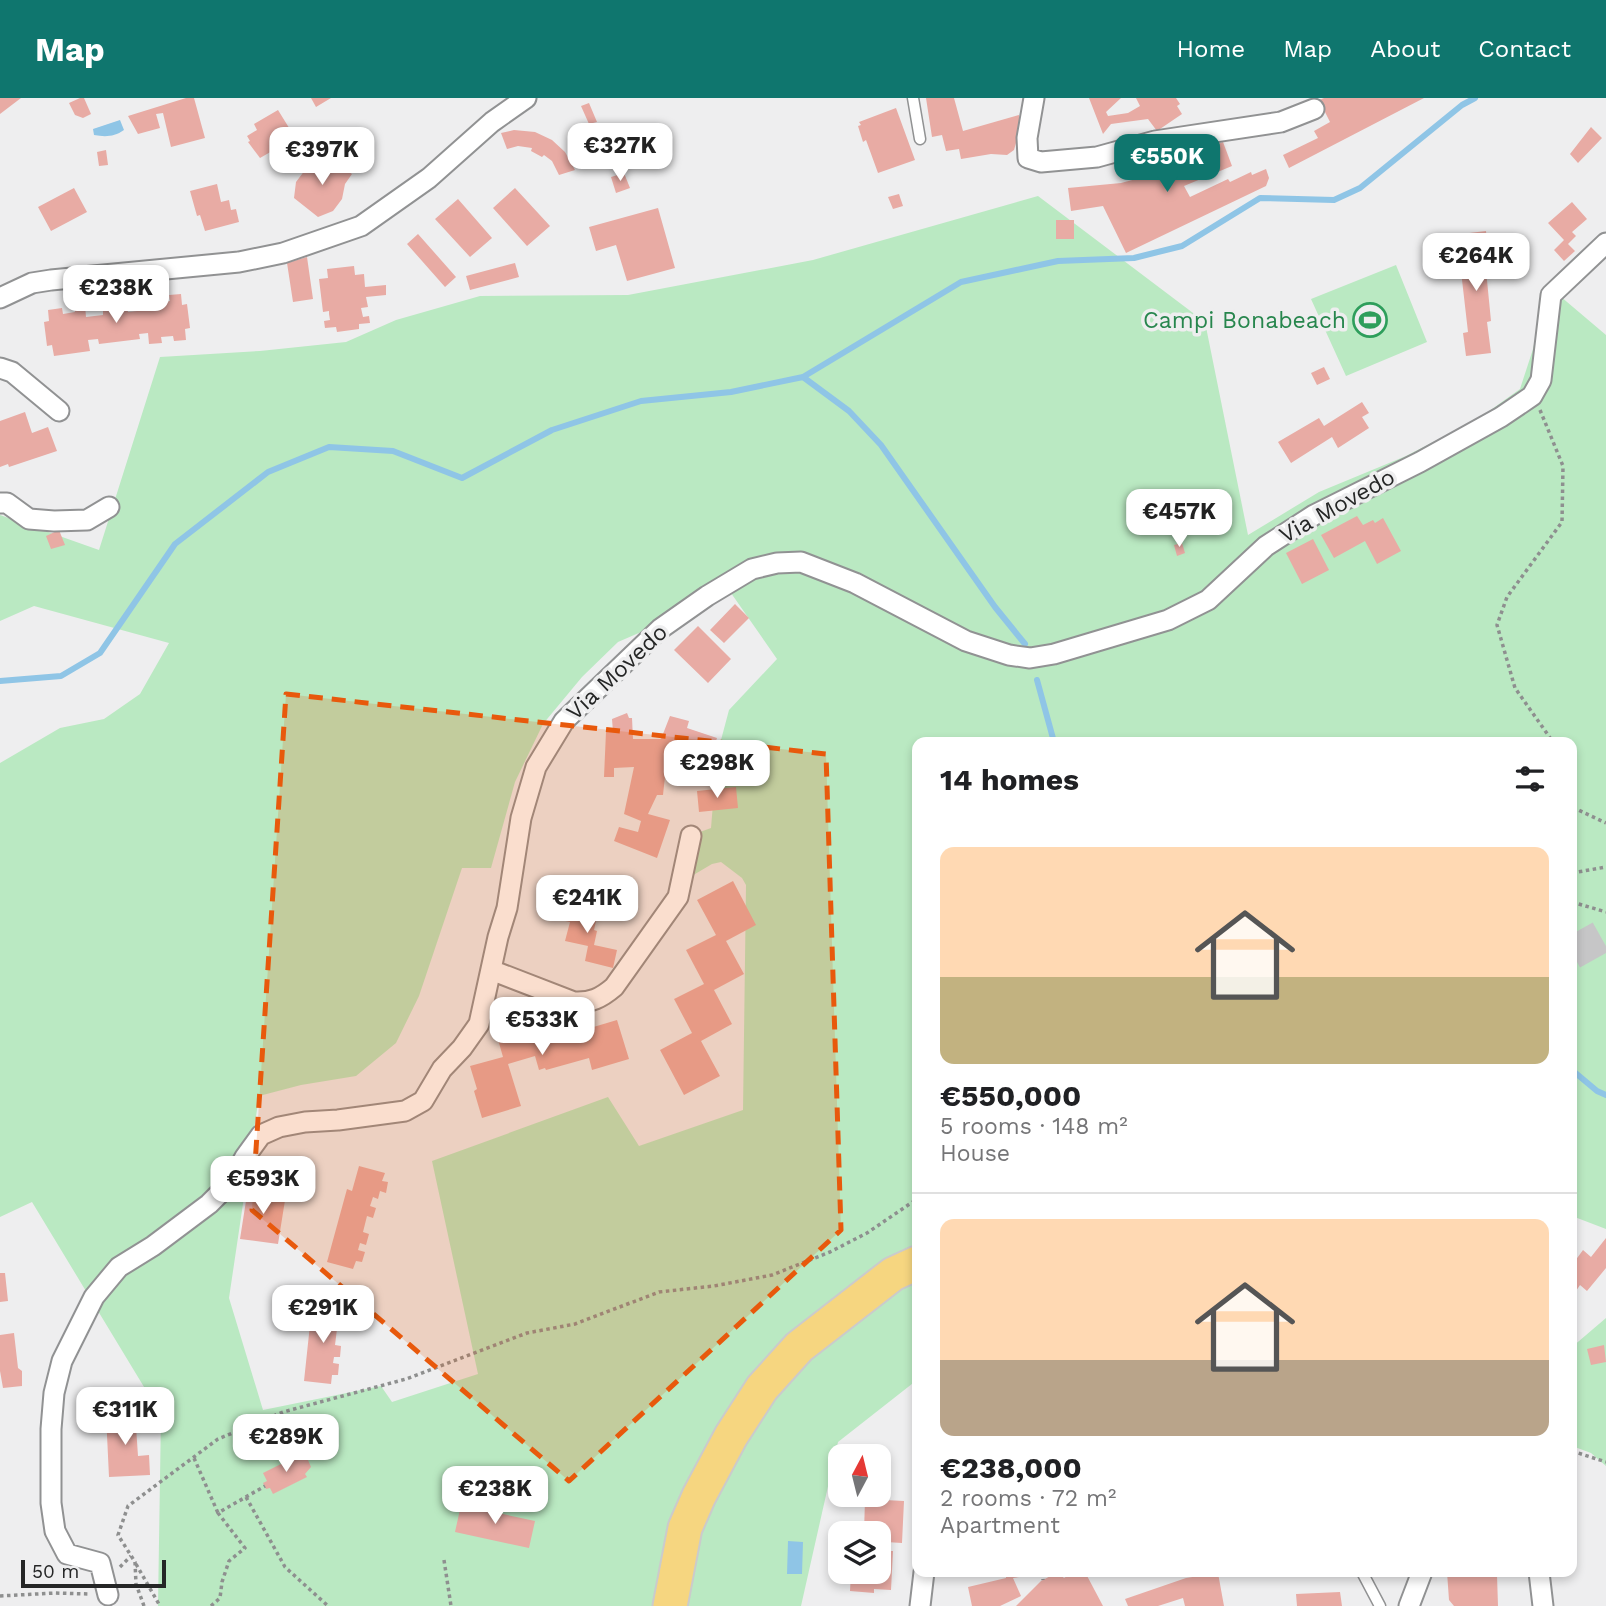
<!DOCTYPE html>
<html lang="en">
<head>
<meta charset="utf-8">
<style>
  :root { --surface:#fff; --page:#f6f6f6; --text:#202124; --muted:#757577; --line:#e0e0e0; --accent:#0f766e }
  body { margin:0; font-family:"Work Sans",sans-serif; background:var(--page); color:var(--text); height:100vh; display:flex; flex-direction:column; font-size:26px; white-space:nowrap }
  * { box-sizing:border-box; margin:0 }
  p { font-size:23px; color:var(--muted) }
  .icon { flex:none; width:38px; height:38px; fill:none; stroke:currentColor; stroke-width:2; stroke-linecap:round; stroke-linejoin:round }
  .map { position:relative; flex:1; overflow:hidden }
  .details { position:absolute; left:912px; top:639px; width:665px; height:840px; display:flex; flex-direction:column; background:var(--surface); border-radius:14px; box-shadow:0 4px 10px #0003 }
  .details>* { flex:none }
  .needle { width:46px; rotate:7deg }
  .fabs { position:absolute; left:828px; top:1346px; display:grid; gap:14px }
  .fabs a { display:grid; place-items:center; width:63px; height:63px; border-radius:14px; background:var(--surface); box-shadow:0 4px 10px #0003; font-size:35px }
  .scale { position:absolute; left:21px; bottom:18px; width:145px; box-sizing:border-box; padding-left:7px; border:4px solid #252626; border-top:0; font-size:19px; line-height:24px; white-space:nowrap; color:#252626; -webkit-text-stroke:5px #eeeeef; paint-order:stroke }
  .price { position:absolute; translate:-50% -60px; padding:0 16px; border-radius:14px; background:#fff; color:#222; font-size:23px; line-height:46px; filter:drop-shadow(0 2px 4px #0008) }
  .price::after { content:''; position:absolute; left:50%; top:42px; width:21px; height:16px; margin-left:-10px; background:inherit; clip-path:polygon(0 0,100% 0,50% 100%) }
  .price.on { background:var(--accent); color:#fff }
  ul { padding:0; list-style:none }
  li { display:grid; align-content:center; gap:14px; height:371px; padding:0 28px }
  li+li { border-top:2px solid var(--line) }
  li span { display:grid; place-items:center; height:217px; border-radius:14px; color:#555 }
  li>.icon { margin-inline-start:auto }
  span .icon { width:126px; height:126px; fill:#fffc; stroke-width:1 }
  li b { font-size:30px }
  h2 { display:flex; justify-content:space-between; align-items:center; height:84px; padding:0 28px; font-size:30px }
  header { display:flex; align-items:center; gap:42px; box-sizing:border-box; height:98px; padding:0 35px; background:var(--accent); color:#fff }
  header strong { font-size:33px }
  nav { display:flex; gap:38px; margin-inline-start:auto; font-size:24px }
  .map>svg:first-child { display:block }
  .green { fill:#bae9c2; fill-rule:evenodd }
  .water { fill:#8fc5e6 }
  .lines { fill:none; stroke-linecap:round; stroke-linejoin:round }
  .stream { stroke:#8fc5e6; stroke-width:6 }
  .building { fill:#e8aba4 }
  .trunk-tunnel { stroke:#c6c6c7; stroke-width:33; stroke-dasharray:33 17; stroke-linecap:butt }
  .service-casing { stroke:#919293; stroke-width:13 }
  .minor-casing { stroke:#919293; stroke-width:23 }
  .trunk-casing { stroke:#cbcbcb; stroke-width:37 }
  .path { stroke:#8e8f8f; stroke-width:3.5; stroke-dasharray:3.5 3.5; stroke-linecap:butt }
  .service { stroke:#fff; stroke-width:10 }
  .minor { stroke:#fff; stroke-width:19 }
  .trunk { stroke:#f6d680; stroke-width:33 }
  .marked { fill:#e8590c; fill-opacity:0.2; stroke:#e8590c; stroke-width:5; stroke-dasharray:14 9; stroke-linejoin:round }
  .labels { text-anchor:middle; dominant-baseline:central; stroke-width:7; stroke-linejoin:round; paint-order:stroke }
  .leisure-label { font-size:23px; fill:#27864d; stroke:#eeeeef; text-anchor:end }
  .street-label { font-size:23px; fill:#252626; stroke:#eeeeef }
</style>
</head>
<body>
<header>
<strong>Map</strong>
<nav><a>Home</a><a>Map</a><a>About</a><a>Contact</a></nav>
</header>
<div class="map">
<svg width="1606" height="1508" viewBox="0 0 1606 1508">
  <rect width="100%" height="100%" fill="#eeeeef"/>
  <path class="green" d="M1038,98L1205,224L1248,437L1319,394L1406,358L1478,321L1520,291L1533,251L1547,187L1606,237V1131L1572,1118V644H917V1282L838,1344L801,1508H158L161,1317L32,1104L0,1119V665L60,630L104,621L140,596L169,545L34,508L0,523V417L99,452L160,259L260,253L346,244L396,222L480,198L628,197L813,162ZM731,495L777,561L729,612L717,657L711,730L700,734L690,779L712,766L721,764L742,780L746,787L743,1012L639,1048L608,999L432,1063L478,1276L392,1304L381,1288L263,1312L229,1200L259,998L301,987L356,978L396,945L419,898L462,770H491L515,684L543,626L582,579L618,544Z
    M1396,167L1427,244L1346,278L1311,201Z
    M1606,1220V1368L1591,1355L1572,1348V1249Z"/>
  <path class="water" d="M120,22L124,32C114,39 105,39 94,37L93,31Z
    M788,1443L803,1444L802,1476H787Z"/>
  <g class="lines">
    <path class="stream" d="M803,279L849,313L881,347L995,509L1025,546
      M1037,582L1054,644
      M0,583L61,578L100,555L175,446L268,374L329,349L393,353L462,380L552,332L641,303L731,294L803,279L961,184L1058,163L1134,160L1182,148L1260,100L1334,102L1360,90L1462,7L1475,0
      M1572,972L1597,993L1606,997"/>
  </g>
  <path class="building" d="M0,0H21L0,16Z
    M80,0H84L91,16L83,20L75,17L69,5Z
    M186,0H194L205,40L171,49L163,15L156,16L160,30L138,36L128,18Z
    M311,0H331L316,9Z
    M926,0H954L963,33L1019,17L1020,31L1014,52L1007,57L991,56L961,61L959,51L946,53L942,37L932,39Z
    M1089,0H1121L1106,14L1108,18L1128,15L1140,8L1136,0H1176L1180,6L1177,8L1182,16L1157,33L1148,21L1111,26L1103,36Z
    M1324,0H1424L1289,70L1283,57L1318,40L1314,33L1330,24L1319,2Z
    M589,5L597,24L589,26L581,8Z
    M896,10L915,62L878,75L866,42L863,44L858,28L861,27L859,24Z
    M278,12L291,33L282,38L286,45L260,60L248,44L250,43L247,38L257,32L254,26Z
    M1591,29L1602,40L1578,65L1570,56Z
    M514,32L535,34L552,42L565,54L575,72L559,77L552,63L544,57L542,59L531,53L532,50L518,48L507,51L501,35Z
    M1199,41L1203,52L1223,44L1232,68L1184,88L1190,99L1228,81L1230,84L1251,74L1252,77L1266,71L1269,80L1266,88L1126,155L1103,108L1071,113L1068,90L1121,85L1151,77L1148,68L1161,58L1160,55Z
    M106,52L108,67L99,68L97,54Z
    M326,57L352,76L345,86L342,101L333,113L318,119L294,100L296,84L305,72L319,67Z
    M624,75L630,90L616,95L611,79Z
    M217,86L221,104L229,102L231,112L236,111L239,124L205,133L200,117L197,118L190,93Z
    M74,90L87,114L51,133L38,109Z
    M515,90L550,128L527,148L493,110Z
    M899,96L903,108L893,111L888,99Z
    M458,101L492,140L470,159L435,121Z
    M1572,104L1587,121L1572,134L1576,138L1568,146L1575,153L1564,163L1554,152L1564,142L1548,125Z
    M658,110L675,170L627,183L616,147L596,153L589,129Z
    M1056,122H1074V141H1056Z
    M1486,133L1489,162H1485L1491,223L1487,224L1491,255L1466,258L1463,235L1468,234L1461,173H1465L1461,136Z
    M418,136L456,179L445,189L407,146Z
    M307,159L313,201L293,204L287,165Z
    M515,165L519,179L470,192L466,178Z
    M354,168L355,177L364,176L365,189L386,187V197L366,199L368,209L361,210L363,219L369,218L370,225L359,226V231L337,234L336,229L325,230L324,223L330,222L329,216V213L323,214L319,181L328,180L327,171Z
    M181,196L182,207L187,206L190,230L185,231L186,242L174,243L173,238L161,239L162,245L149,246L148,235L139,236L140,241L99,246L98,241L88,242L90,253L54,258L52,247L47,248L44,224L49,223L48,212L62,210L63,216L75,214L74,208L85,207L86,219L103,217V211L127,208L128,214L137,213L145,212L144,200L157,199L158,204L170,203L169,197Z
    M1324,269L1330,281L1317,287L1311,275Z
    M1362,304L1369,315L1362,319L1369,330L1338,350L1332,339L1291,365L1278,344L1319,320L1324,328Z
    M25,314L32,335L48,329L57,353L9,369L8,366L0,369V323Z
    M1357,418L1363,427L1373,422L1375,425L1383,420L1401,453L1377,466L1365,443L1334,460L1321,437Z
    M59,432L65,447L51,451L46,438Z
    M1313,441L1329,472L1302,486L1286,455Z
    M1182,445L1185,455L1177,458L1174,447Z
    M735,506L749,520L724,545L710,532Z
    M698,528L731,561L708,585L674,552Z
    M627,615L629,620H632L633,641H661L670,618L689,623L687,630L717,640L709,665L708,687H681L680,664L686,665L689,656L668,651L663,697H657L648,716L670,722L657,760L614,743L619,729L638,734L641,723L624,716L634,669L614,670V679H604L606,634H613L612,621Z
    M736,689L738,710L699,714L697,693Z
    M733,783L756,827L726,843L744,876L714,892L732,926L701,943L720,978L684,997L660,952L692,935L674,901L704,886L686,852L716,837L697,802Z
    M565,806L598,814L594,832L597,833L594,847L617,852L613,870L585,863L588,848L565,843L570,824L561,822Z
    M536,919L540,933L577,922L580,933L617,922L629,961L592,972L589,960L546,972L545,970L539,972L535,958L508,966L521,1008L482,1020L474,993L477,991L470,968L503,959L495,931Z
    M359,1068L385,1075L382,1083L388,1084L386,1095L380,1093L378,1101L373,1099L370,1108L376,1110L373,1120L367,1118L363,1134L369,1136L366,1147L360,1145L358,1152L365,1154L362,1164L356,1163L353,1171L327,1164L347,1091L352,1093Z
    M248,1090L286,1096L278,1146L240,1141Z
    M1606,1140V1170L1587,1193L1580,1187L1572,1199V1167L1583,1152L1591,1159Z
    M0,1175H5L8,1203L0,1204Z
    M312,1208L339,1211L338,1220L344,1221L342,1232L337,1231L335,1247L341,1248L340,1259H334L333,1265L339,1266L338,1277H332L331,1286L304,1283Z
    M14,1235L18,1270L22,1273V1288L3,1290L0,1273V1237Z
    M1604,1247L1606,1264L1591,1267L1587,1251Z
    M135,1314L138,1358L149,1357L150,1377L109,1379L106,1316Z
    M297,1358L298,1362H308L311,1369L305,1376L307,1379L273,1396L270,1390L266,1391L263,1385L267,1383L263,1375Z
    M865,1401L904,1403L902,1445L886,1444V1453H893L891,1492L874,1491V1495L850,1493L851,1474H878V1435H864Z
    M461,1407L535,1423L529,1450L455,1434Z
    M1006,1474H1027L1025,1478L1013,1480L1021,1498L1000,1508H972L968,1489L1006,1480Z
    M1058,1474L1064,1480L1069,1477L1067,1474H1085L1103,1508H1016L1041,1483Z
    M1447,1474H1489V1477H1497L1498,1508H1454L1449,1502Z
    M1218,1475L1224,1508H1185L1183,1500L1158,1508H1128L1125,1501L1186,1480Z
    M1340,1494L1342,1508H1297L1296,1496Z"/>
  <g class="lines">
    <path class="trunk-tunnel" d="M1572,855L1606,836"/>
    <g class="service-casing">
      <path id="service" d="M913,0L920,41
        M1362,1474L1380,1508"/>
    </g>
    <g class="minor-casing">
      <path id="minor" d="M1034,0L1027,40L1028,60L1041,64L1097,59L1155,43L1281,24L1314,11
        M0,200L32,185L51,182L239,164L283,155L361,128L429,80L492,24L526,0
        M0,270L12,274L59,313
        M0,405H7L29,421L54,423L87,422L109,409
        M491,872L574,904C591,905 601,900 614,889L678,799L691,738
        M1539,1474L1543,1508
        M108,1497L100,1465L67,1456L55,1433L51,1405V1331L54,1295L62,1263L94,1199L119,1169L153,1148L209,1106L232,1083L245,1059L261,1037L279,1029L305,1024L338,1022L405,1013L423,1003L442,971L462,950L479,926L498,839L507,810L521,720L536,669L564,623L660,531L707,498L752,471L777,465L801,464L855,485L966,543L1009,557L1030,560L1054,556L1168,522L1208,502L1266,448L1314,417L1420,364L1501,319L1532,298L1541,282L1551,197L1606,145
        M920,1508L924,1474
        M1409,1508L1422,1474"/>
    </g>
    <g class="trunk-casing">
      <path id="trunk" d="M670,1508L685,1430L699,1398L731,1338L762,1290L799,1249L893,1176L917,1165"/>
    </g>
    <path class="path" d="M1540,312L1563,368L1562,424L1507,499L1497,527L1515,590L1553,644
      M1572,702L1574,710L1606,725
      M1572,775L1606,769
      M1572,804L1606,814
      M1572,1353L1606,1364
      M194,1360L218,1415
      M246,1399L285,1469L328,1508
      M444,1462L451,1508
      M136,1466L160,1508
      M120,1469L131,1458
      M1042,1474L1043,1482
      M0,1498L55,1495L89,1496
      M144,1508L136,1486L135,1464L118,1437L128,1408L218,1341L283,1314L406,1281L527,1235L575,1226L659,1194L714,1188L772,1177L830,1154L867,1135L917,1101
      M211,1508L220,1500L222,1484L229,1463L245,1450L218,1415L265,1388"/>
    <use href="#service" class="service"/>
    <use href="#minor" class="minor"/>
    <use href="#trunk" class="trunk"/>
  </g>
  <path class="marked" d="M286,596L826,656L841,1132L569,1383L252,1112Z"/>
  <defs>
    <g id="stadium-ring" transform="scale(1.75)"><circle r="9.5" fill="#eeeeef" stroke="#2e9e5b" stroke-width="1.5"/><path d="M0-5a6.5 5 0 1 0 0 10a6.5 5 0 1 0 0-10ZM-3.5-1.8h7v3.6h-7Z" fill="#2e9e5b"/></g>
  </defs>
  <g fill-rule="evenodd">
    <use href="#stadium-ring" x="1370" y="222"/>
  </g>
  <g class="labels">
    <g class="leisure-label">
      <text x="1346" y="222">Campi Bonabeach</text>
    </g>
    <g class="street-label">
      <text transform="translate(1337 408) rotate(-29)">Via Movedo</text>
      <text transform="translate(617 574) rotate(-43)">Via Movedo</text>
    </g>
  </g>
</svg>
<div class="fabs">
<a><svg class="needle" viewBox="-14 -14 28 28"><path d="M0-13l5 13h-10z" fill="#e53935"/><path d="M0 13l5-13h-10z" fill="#757577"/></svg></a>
<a><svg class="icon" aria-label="layers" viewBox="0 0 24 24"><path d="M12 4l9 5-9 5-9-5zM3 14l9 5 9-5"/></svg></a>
</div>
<div class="scale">50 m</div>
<b class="price" style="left:620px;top:85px">€327K</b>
<b class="price" style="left:322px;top:89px">€397K</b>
<b class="price on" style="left:1167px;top:96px">€550K</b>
<b class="price" style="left:1476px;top:195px">€264K</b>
<b class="price" style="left:116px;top:227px">€238K</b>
<b class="price" style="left:1179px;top:451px">€457K</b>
<b class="price" style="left:717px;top:702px">€298K</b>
<b class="price" style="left:587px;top:837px">€241K</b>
<b class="price" style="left:542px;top:959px">€533K</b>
<b class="price" style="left:263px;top:1118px">€593K</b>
<b class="price" style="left:323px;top:1247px">€291K</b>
<b class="price" style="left:125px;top:1349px">€311K</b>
<b class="price" style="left:286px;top:1376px">€289K</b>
<b class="price" style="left:495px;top:1428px">€238K</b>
<section class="details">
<h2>14 homes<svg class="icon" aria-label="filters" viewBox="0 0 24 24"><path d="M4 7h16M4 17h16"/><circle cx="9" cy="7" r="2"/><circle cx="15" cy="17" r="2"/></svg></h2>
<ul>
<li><span style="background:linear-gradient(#ffd9b3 60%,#c2b280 0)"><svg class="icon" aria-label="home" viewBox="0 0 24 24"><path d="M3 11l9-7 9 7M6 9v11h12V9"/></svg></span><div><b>€550,000</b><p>5 rooms · 148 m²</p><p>House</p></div></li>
<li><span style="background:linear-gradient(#ffd9b3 65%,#b9a48a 0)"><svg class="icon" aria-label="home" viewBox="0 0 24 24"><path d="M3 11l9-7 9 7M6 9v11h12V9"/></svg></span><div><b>€238,000</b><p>2 rooms · 72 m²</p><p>Apartment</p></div></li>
</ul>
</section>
</div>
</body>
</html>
